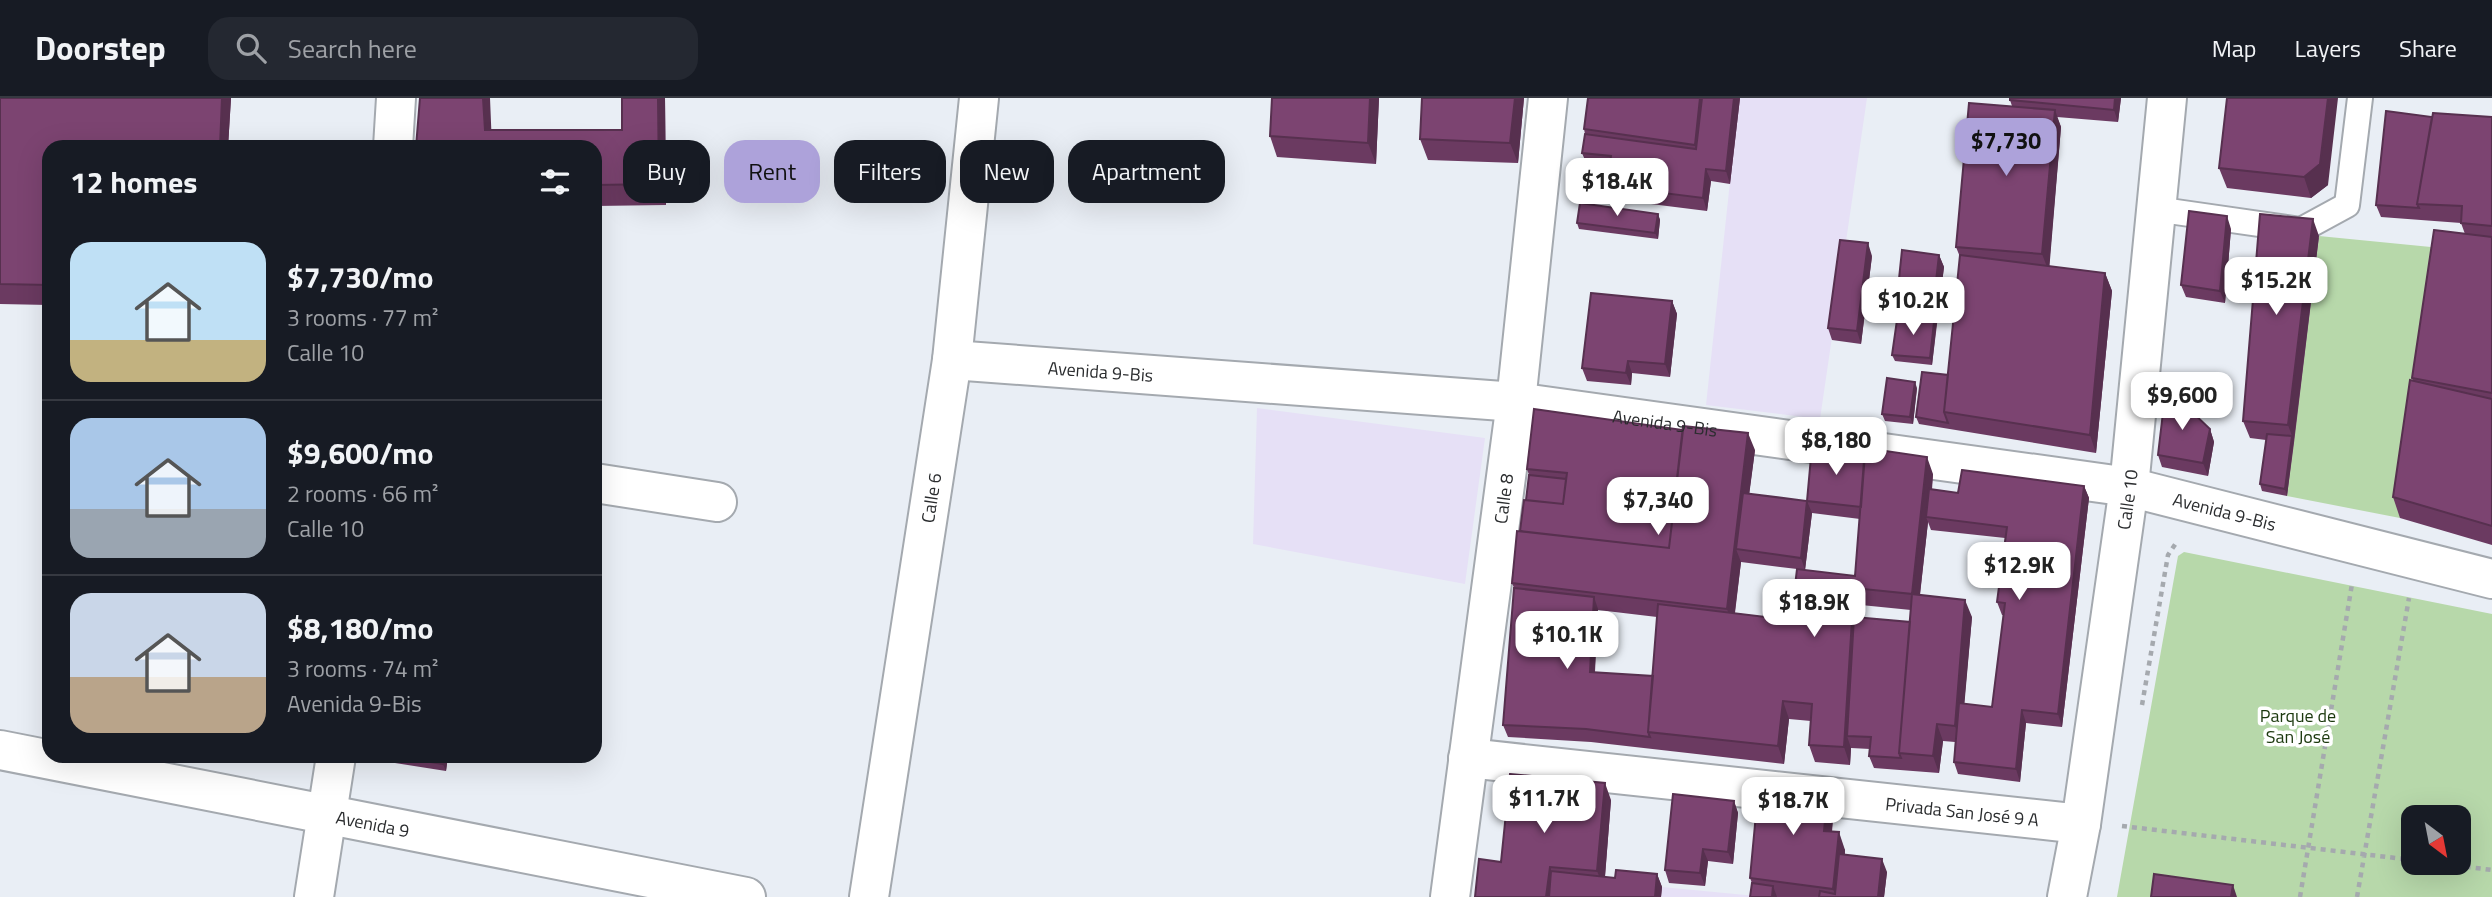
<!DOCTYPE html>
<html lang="en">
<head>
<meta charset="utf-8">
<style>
  :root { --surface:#171b24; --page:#242831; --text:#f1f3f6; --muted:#9ea1a6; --line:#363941; --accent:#ada2da }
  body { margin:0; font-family:"Titillium Web",sans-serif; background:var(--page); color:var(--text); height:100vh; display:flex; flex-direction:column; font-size:26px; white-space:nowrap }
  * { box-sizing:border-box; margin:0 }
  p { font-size:23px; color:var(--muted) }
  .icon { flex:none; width:38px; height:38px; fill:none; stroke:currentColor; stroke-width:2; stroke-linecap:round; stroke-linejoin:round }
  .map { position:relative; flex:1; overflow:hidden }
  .sheet { position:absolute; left:42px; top:42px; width:560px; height:623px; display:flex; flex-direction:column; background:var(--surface); border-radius:21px; box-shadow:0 7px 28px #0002 }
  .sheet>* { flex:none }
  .banner { position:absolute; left:623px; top:42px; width:665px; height:63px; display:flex; gap:14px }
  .needle { width:46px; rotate:148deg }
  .buttons { position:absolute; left:2401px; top:707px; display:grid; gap:14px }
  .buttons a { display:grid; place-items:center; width:70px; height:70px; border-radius:14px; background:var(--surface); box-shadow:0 7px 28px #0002; font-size:35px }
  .price { position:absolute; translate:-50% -60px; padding:0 16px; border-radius:14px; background:#fff; color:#222; font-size:23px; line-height:46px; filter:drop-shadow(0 2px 4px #0008) }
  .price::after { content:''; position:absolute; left:50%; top:42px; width:21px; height:16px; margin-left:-10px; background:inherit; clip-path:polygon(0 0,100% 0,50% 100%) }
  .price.selected { background:var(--accent); color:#111 }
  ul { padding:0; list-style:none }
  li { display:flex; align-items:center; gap:21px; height:175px; padding:0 28px }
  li+li { border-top:2px solid var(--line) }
  li span { display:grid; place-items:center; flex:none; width:196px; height:140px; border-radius:21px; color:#555 }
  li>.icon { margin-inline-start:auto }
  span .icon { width:84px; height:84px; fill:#fffc; stroke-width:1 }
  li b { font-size:30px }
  h2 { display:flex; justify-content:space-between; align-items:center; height:84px; padding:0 28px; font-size:30px }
  .chip { padding:0 24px; border-radius:21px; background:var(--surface); box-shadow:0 7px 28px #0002; font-size:24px; line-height:63px }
  .chip.selected { background:var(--accent); color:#111 }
  header { display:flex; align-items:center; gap:42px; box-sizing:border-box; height:98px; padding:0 35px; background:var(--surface); border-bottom:2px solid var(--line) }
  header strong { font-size:33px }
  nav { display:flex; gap:38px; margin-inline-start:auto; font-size:24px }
  .search { width:490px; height:63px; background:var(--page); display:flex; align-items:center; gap:18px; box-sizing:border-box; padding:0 24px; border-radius:21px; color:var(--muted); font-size:26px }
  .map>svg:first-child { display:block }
  .education { fill:#e6e0f6 }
  .green { fill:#b7d8aa; fill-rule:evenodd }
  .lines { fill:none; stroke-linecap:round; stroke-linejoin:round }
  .lane-casing { stroke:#a4a9af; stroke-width:28 }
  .street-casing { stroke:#a4a9af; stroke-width:42 }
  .secondary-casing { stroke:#a4a9af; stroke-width:42 }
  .path { stroke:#a5a9ae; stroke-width:4.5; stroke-dasharray:5 5; stroke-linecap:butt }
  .lane { stroke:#fff; stroke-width:24 }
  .street { stroke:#fff; stroke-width:38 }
  .secondary { stroke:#fff; stroke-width:38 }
  .wall { fill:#6b3a61; fill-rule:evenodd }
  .shaded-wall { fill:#57304f }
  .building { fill:#7c4471; stroke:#57304f; stroke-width:2 }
  .labels { text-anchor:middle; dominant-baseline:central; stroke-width:7; stroke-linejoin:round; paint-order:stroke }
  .street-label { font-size:18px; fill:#2b2d2f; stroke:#fff }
  .park-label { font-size:18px; fill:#1b380d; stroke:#fff }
</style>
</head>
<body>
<header>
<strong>Doorstep</strong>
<div class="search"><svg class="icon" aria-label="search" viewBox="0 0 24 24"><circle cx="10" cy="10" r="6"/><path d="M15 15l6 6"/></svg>Search here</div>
<nav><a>Map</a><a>Layers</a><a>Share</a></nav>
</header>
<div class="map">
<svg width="2492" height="799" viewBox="0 0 2492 799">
  <rect width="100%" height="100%" fill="#e9eef5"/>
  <path class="education" d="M1739,0H1867L1820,321L1706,307Z
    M1257,310L1485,340L1465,486L1253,446Z
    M1662,789L1756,798V799H1661Z"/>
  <path class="green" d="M2319,138L2441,150L2400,420L2287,398Z
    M2184,454L2492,516V799H2117L2178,458ZM2413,719H2459V765H2413Z"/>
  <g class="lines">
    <g class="lane-casing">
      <path id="lane" d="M2155,111L2301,132L2347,107L2360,0"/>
    </g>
    <g class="street-casing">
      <g id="street">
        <path d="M393,49L396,0"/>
        <path id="s1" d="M952,262L1516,304L2129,389L2492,481"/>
        <path d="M595,385L717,404"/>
        <path id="s2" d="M0,652L746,799"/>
        <path id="s3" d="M1468,660L2081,726"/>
        <path d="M314,799L336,658"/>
        <path id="s4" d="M869,799L952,262L979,0"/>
      </g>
    </g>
    <g class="secondary-casing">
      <g id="secondary">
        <path id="s5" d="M1450,799L1516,304L1548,0"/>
        <path id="s6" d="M2067,799L2081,726L2129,389L2167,0"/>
      </g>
    </g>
    <path class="path" d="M2142,607L2168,457L2176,445H2179
      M2122,728L2413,762
      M2436,765L2492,772
      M2300,799L2352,486
      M2357,799L2409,500"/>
    <use href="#lane" class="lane"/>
    <use href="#street" class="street"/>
    <use href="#secondary" class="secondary"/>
  </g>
  <path class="wall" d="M0,0H231L228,49H49V207L0,206Z
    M622,0H665L666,107L595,108V49H416L491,32H622Z
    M1272,0H1379L1376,66L1277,59L1270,38Z
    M1422,0H1524L1518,65L1428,62L1420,41Z
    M1740,0L1730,86L1711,83L1707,113L1611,101L1607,88L1610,70L1587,67L1582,55L1585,36L1584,31Z
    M2121,0L2118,24L2057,19L2061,29L2049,168L2105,175L2112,193L2096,355L1919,326L1916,319L1948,277L1960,159L1956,149L2012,8L2010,2Z
    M2227,0L2328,87L2311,100L2227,90L2219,70Z
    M2433,19H2492V447L2400,420L2393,399L2413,283L2412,280L2465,136L2461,125L2381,119L2376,107Z
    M1658,116L1660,122L1658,141L1579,131L1577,125Z
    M2231,131L2225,205L2186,199L2181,187Z
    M2319,138L2294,345L2287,398L2262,393L2260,386L2266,342L2250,340L2243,323Z
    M1939,157L1944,169L1932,267L1895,263L1892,257L1898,215L1896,210Z
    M1872,158L1861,246L1832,242L1828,230Z
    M1672,203L1677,216L1670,279L1632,275L1631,287L1587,283L1582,270Z
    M1917,290L1913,326L1885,323L1882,316Z
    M2210,331L2214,344L2208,378L2162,369L2158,357Z
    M1755,352L1749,396L1807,403L1933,376L1932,392L1958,395L2084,388L2089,400L2062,629L2026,625L2020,684L1958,676L1954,664L1955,644L1943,643L1939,675L1874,670L1869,658L1870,651L1851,650L1850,667L1815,664L1809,647L1811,623L1789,621L1784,666L1591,644L1508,639L1503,627L1514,490L1512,485L1520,433L1526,402L1529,377L1527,371ZM1812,415L1860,421L1855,478L1805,472ZM1928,424L1931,432L2005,440L1997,504L2002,517H2004L1992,609L1964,606L1972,519L1920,497ZM1741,464L1797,471L1791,522L1735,515ZM1861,507L1911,512L1910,524L1860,520ZM1598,512L1657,519L1653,578L1595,574Z
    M393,658H448L446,673L395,665Z
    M1828,692L1834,709L1832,734L1845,752V757L1887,774L1884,799H1750L1752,785L1750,780Z
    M1611,702L1605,779L1615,780L1657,776L1662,789L1661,799L1501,764Z
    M1734,703L1738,715L1733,766L1708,763L1705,788L1669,785L1665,772Z"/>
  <path class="shaded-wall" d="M222,0H231L228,49H220Z
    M483,0H490L492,49L485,32Z
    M658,0H665L666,107L659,86Z
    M1370,0H1379L1376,66L1368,45Z
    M1515,0H1524L1518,65L1510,45Z
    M1700,0H1708L1701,64L1695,47Z
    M1734,0H1740L1730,86L1726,73Z
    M2115,0H2121L2118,24L2114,12Z
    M2328,0H2338L2328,87L2311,100L2304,79Z
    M2055,12L2061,29L2049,174L2042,156Z
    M1706,71L1711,83L1707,113L1703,100Z
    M1658,116L1660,122L1658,141L1655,135Z
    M2227,118L2231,131L2225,205L2220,193Z
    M2313,121L2319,138L2287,398L2285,391L2292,338L2288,327Z
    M1868,145L1872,158L1861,246L1857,233Z
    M1939,157L1944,169L1936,231L1932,218Z
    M2105,175L2112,193L2096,355L2090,337Z
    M1672,203L1677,216L1670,279L1665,266Z
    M1934,224L1936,231L1932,267L1930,260Z
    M1628,263L1632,275L1631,287L1626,275Z
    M1915,284L1917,290L1913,326L1910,319Z
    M2210,331L2214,344L2208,378L2203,365Z
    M1748,335L1755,352L1742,452L1736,451L1741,464L1733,528L1727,511Z
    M1927,359L1933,376L1929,419H1926L1928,424L1918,513L1912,496Z
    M2084,388L2089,400L2062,629L2058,616Z
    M1807,403L1812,415L1805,472L1801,460Z
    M1854,490L1861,507L1852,638H1847L1851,650L1850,667L1844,649Z
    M1594,499L1598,511L1594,586L1590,574Z
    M1965,502L1972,519L1961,645L1955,628Z
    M1783,603L1789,621L1784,666L1778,648Z
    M2022,612L2026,625L2020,684L2016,671Z
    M1937,626L1943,643L1939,675L1933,658Z
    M445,658H448L446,673L443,666Z
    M1605,685L1611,702L1604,790L1597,773Z
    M1828,692L1834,709L1830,750L1824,733Z
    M1734,703L1738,715L1733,766L1728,754Z
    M1839,734L1845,752L1841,799H1836L1833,791Z
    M1703,751L1708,763L1705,788L1700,775Z
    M1882,761L1887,774L1884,799H1878Z
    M1550,769L1556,786L1554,799H1546Z
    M1657,776L1662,789L1661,799H1655Z
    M2233,787L2237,799H2231Z
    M1773,788L1777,799H1772Z"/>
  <path class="building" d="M0,0H222L220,49H49V187L0,186Z
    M420,0H483L485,32H622V0H658L659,86L595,87V49H416Z
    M1272,0H1370L1368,45L1270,38Z
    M1422,0H1515L1510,45L1420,41Z
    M1588,0H1700L1695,47L1584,31Z
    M1702,0H1734L1726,73L1706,71L1703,100L1607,88L1611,58L1582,55L1585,36L1696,51Z
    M2010,0H2115L2114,12L2010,2Z
    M2227,0H2328L2320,66L2304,79L2219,70Z
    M1969,5L2055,12L2042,156L1956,149Z
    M2386,13L2432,19L2417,106L2419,110L2376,107Z
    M2433,15L2492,19V128L2461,125L2462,108L2417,106Z
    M1580,105L1658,116L1655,135L1577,125Z
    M2189,113L2227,118L2220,193L2181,187Z
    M2260,116L2313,121L2288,327L2243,323Z
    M2434,132L2492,139V295L2412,280Z
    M1840,142L1868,145L1857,233L1828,230Z
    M1902,152L1939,157L1932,218L1896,210Z
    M1960,157L2105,175L2090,337L1944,314Z
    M1591,195L1672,203L1665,266L1628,263L1626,275L1582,270Z
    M1898,215L1934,224L1930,260L1892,257Z
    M1922,274L1948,277L1944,314L1948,325L1916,319Z
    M1887,280L1915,284L1910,319L1882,316Z
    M2410,282L2492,301V428L2393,399Z
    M2166,289L2210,331L2203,365L2158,357Z
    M1534,311L1683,332L1669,450L1520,433L1524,402L1563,406L1567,375L1527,371Z
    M1683,328L1748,335L1727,511L1512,485L1517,433L1669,450Z
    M2267,336L2292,338L2285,391L2260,386Z
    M1812,348L1865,355L1861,409L1807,403Z
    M1865,350L1927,359L1912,496L1965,502L1955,628L1937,626L1933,658L1899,655L1912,496L1854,490L1844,649L1809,647L1812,606L1783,603L1778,648L1648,634L1658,506L1791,522L1797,471L1855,478Z
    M1962,372L2084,388L2058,616L2022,612L2016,671L1954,664L1959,605L1992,609L2005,505L1997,504L2007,429L1926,419L1929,391L1958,395Z
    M1529,377L1566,381L1563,406L1526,402Z
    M1743,395L1807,403L1801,460L1736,451Z
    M1514,490L1594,499L1590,574L1653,578L1648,634L1650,639L1586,631L1503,627Z
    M1854,519L1910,524L1899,655L1901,660L1869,658L1871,639L1847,638Z
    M393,658H445L443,666Z
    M1510,676L1605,685L1597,773L1550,769L1546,799H1475L1479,761L1501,764Z
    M1759,684L1828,692L1824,733L1839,734L1833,791L1750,780Z
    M1673,696L1734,703L1728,754L1703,751L1700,775L1665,772Z
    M1839,756L1882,761L1878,799H1819L1820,793L1835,796Z
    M1616,772L1657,776L1655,799H1549L1551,773L1615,780Z
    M2154,776L2233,787L2231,799H2151Z
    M1752,785L1773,788L1772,799H1750Z"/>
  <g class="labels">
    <g class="street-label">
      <text stroke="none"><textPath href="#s1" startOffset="149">Avenida 9-Bis</textPath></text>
      <text stroke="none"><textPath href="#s1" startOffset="716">Avenida 9-Bis</textPath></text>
      <text stroke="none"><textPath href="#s4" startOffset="404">Calle 6</textPath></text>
      <text stroke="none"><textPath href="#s5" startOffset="402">Calle 8</textPath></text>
      <text stroke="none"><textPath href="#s6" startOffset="402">Calle 10</textPath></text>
      <text stroke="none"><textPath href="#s1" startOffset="1283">Avenida 9-Bis</textPath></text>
      <text stroke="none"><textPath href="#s3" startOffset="497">Privada San José 9 A</textPath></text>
      <text stroke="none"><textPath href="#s2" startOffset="380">Avenida 9</textPath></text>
    </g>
    <g class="park-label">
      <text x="2298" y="617">Parque de<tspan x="2298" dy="21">San José</tspan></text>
    </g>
  </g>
</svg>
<div class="buttons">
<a><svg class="needle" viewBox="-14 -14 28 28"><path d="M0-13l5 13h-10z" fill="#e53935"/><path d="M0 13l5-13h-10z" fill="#9ea1a6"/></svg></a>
</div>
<b class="price selected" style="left:2006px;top:80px">$7,730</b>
<b class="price" style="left:1617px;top:120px">$18.4K</b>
<b class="price" style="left:2276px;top:219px">$15.2K</b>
<b class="price" style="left:1913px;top:239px">$10.2K</b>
<b class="price" style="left:2182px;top:334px">$9,600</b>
<b class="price" style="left:1836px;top:379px">$8,180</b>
<b class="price" style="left:1658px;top:439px">$7,340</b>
<b class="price" style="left:2019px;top:504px">$12.9K</b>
<b class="price" style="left:1814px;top:541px">$18.9K</b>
<b class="price" style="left:1567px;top:573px">$10.1K</b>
<b class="price" style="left:1544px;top:737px">$11.7K</b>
<b class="price" style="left:1793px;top:739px">$18.7K</b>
<div class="banner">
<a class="chip">Buy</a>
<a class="chip selected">Rent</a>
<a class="chip">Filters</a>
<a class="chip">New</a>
<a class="chip">Apartment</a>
</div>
<section class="sheet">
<h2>12 homes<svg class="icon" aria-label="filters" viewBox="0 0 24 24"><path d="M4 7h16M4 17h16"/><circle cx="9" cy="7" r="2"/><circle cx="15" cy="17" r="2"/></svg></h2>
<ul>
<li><span style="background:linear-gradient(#bfe0f5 70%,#c2b280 0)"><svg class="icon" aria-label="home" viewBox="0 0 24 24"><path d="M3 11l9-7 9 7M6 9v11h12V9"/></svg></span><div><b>$7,730/mo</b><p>3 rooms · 77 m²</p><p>Calle 10</p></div></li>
<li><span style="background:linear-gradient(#a9c7e8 65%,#9aa5b1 0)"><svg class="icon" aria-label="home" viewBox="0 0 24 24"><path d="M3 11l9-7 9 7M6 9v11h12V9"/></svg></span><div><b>$9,600/mo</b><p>2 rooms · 66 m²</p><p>Calle 10</p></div></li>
<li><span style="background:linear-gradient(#c9d6e8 60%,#b9a48a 0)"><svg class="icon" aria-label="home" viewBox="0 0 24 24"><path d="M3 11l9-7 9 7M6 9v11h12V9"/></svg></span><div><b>$8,180/mo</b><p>3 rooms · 74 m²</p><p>Avenida 9-Bis</p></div></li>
</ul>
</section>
</div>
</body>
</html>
